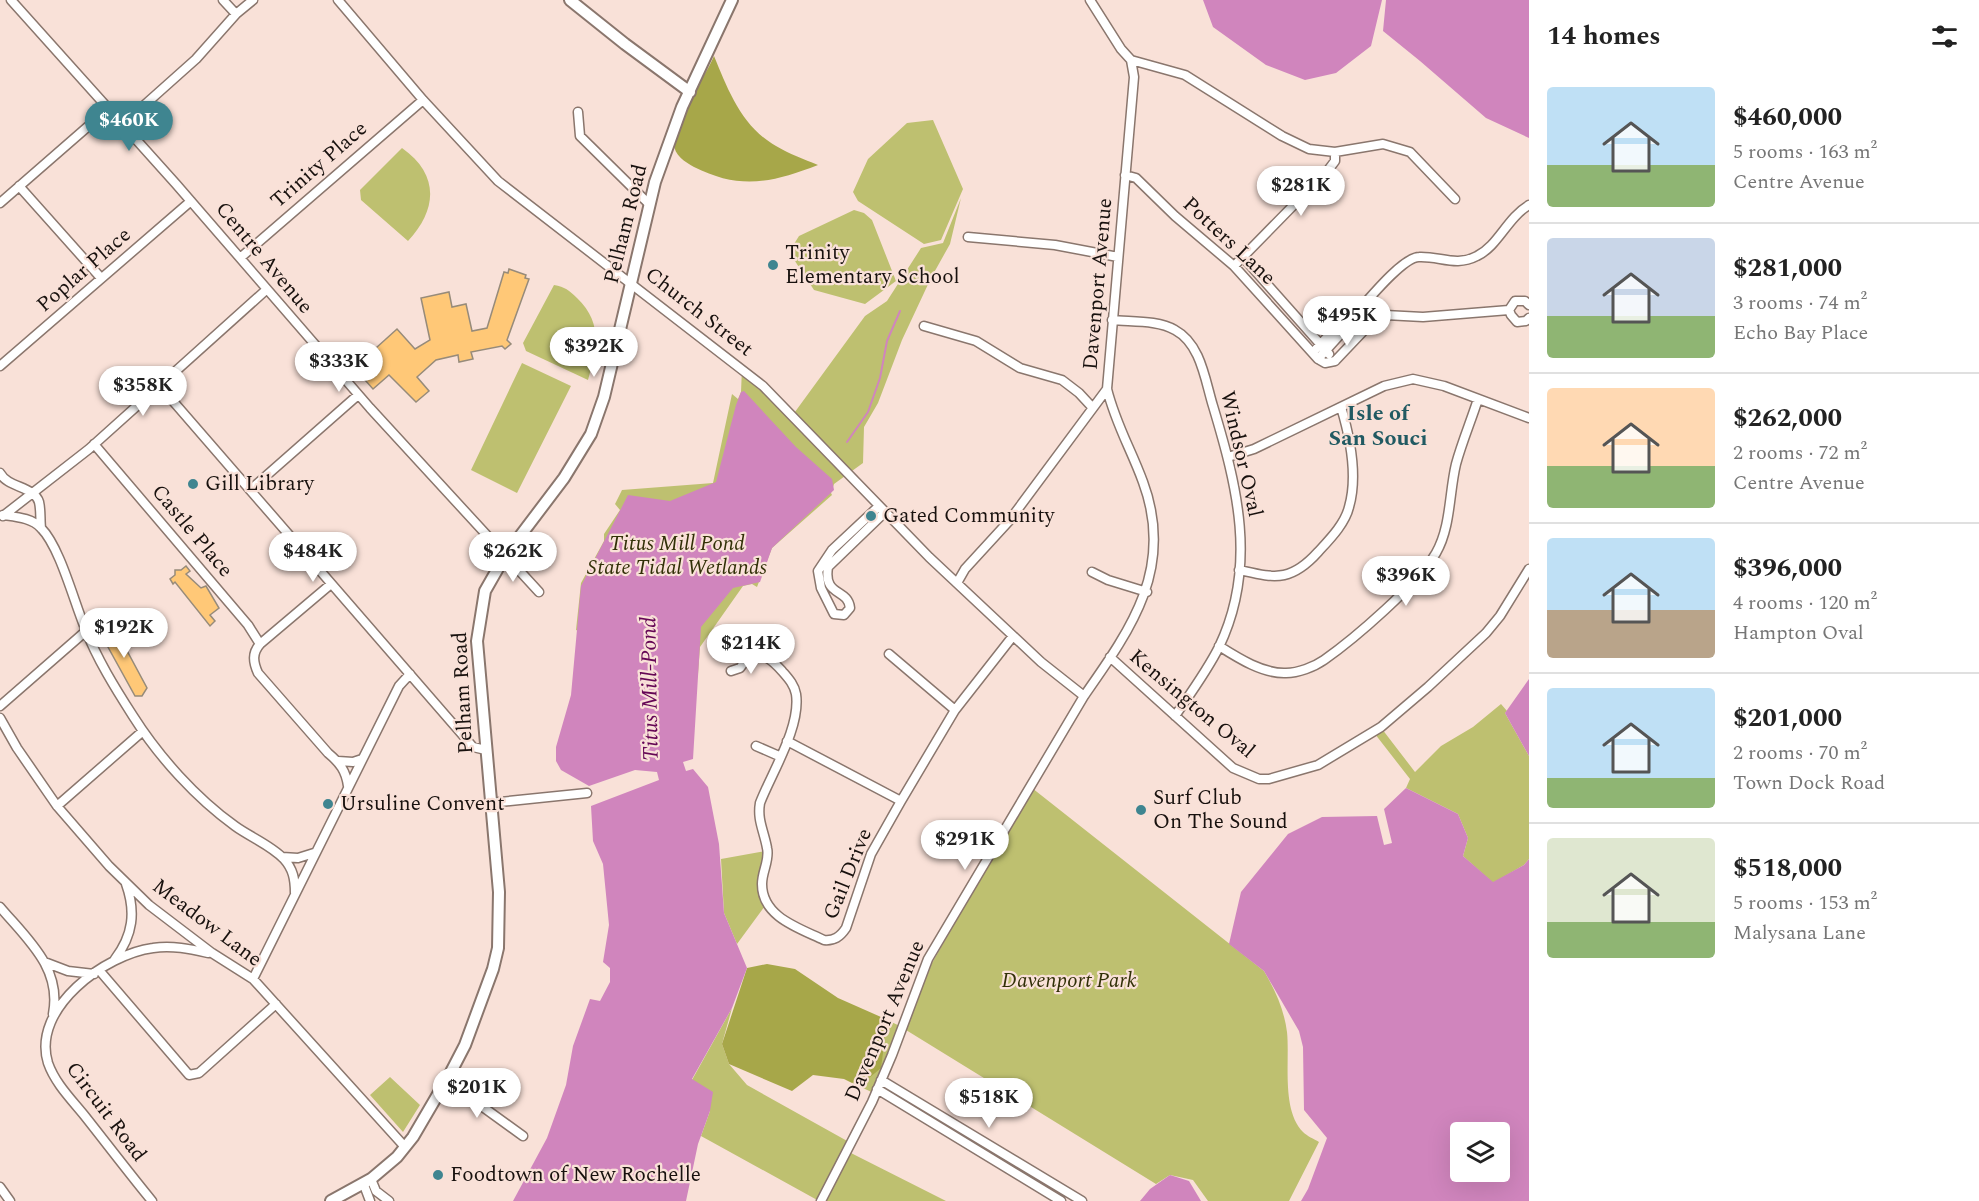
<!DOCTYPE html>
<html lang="en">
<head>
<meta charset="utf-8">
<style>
  :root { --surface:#fff; --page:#f2f2f2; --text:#222; --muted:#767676; --line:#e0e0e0; --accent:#3f8590 }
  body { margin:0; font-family:Spectral,serif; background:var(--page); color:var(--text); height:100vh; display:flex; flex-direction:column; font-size:22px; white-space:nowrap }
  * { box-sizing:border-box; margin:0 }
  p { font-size:20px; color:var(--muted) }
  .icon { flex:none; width:33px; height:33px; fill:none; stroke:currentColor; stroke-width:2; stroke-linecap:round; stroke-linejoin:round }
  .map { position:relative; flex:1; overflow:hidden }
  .side { display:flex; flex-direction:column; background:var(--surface); width:450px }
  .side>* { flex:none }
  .fabs { position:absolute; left:1450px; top:1122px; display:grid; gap:12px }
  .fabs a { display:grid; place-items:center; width:60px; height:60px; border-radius:6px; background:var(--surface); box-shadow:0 6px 24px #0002; font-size:30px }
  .price { position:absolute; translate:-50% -51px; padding:0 14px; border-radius:21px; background:#fff; color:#222; font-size:20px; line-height:39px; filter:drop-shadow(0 2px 3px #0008) }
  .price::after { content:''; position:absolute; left:50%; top:36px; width:18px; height:14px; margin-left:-9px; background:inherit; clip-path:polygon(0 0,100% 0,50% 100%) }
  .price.on { background:var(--accent); color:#fff }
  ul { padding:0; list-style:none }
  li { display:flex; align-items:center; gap:18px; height:150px; padding:0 18px }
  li+li { border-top:2px solid var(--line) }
  li span { display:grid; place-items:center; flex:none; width:168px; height:120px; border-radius:6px; color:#555 }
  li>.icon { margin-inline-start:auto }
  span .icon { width:72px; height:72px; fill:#fffc; stroke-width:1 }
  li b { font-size:26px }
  h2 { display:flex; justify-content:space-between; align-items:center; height:72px; padding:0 18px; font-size:26px }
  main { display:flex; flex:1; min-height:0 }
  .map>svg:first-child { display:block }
  .green { fill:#bec070 }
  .forest { fill:#a7a749 }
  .water { fill:#d085bd; fill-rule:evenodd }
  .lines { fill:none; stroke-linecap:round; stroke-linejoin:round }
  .stream { stroke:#d085bd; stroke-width:2 }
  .building { fill:#ffc877; stroke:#978b7a; stroke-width:1.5 }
  .minor-casing { stroke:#8a766d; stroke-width:11 }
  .major-casing { stroke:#8a766d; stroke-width:14 }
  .minor { stroke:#fff; stroke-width:8 }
  .major { stroke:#fff; stroke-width:10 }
  .poi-dot { fill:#3f8590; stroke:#f9e1d8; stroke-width:2 }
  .labels { text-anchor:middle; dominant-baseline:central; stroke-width:4.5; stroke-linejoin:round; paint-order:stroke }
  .street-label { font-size:21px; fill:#18110e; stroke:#f9e1d8 }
  .poi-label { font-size:21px; fill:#18110e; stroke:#f9e1d8; text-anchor:start }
  .park-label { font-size:21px; font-style:italic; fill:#313007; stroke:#f9e1d8 }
  .neighbourhood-label { font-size:22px; font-weight:bold; fill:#215a62; stroke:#f9e1d8 }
  .water-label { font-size:22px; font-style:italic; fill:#650655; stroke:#f9e1d8 }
</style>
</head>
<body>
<main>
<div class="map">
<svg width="1529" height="1201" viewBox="0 0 1529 1201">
  <rect width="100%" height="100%" fill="#f9e1d8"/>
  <path class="green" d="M933,120L963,189L941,240L924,244L858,201L853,192L868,159L907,123Z
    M402,148C439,174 438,209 408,241L361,200L360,190Z
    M961,198L950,244L931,278L902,340L878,403L864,427L863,463L834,484L831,493L832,495L772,548L757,587L752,584L743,586L700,647L698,674L576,630L581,583L604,541V534L620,510L615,504L622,490L713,483L732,394L738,399L741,392L742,368L792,416L865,316L887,301L921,248L943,243Z
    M854,210L864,213L872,220L896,281L865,304L814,290L789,252L799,236Z
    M554,285C565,287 569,290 577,298C603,323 597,348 588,380L526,351L523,343Z
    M522,363L571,386L517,493L471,470Z
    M1501,704L1507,711L1505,713L1529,756V859L1524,865L1493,883L1463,856L1468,838L1458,814L1406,788L1410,779L1375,734L1382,729L1415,772L1441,746L1473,727Z
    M1032,788L1264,971C1275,990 1284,1009 1287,1032C1290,1060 1281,1110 1303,1132C1307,1136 1314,1139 1319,1142L1289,1201H1208L1193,1180L1170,1175L1156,1184L906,1030L878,1095L852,1083L869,1078L886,1030L881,1017L906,1029L932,963Z
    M766,851L765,906L737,944L724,913L721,859Z
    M732,1008L722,1044L729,1064L747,1085L849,1142L845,1150L946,1201H819L701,1136L710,1111L692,1080Z
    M390,1077L420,1105L403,1132L370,1095Z"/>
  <path class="forest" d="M714,56C728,90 742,127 776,146C789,154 804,159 818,165C771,183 740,190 694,167C685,162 674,155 674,144C673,120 704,80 714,56Z
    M767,964L795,969L838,998L881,1017L886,1030L881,1068L869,1078L852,1083L844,1079L813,1075L792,1091L729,1064L722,1044L747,968Z"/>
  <path class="water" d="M1203,0H1382L1371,46L1336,73L1305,80L1266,65L1213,27Z
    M1386,0H1529V138L1486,118L1420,61L1383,31Z
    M744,391L796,447L832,479L834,490L772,548L760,582L733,588L701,627L693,759L683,762L686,771L693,769L708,787L719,844L724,913L747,968L732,1008L692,1079L713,1092L710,1111L698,1144L686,1201H513L547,1138L566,1085L573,1046L590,999L600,1001L610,982V968L603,962L609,925L603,864L593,841L591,806L659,780L657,772L635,770L589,786L561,770L556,761V747L571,695L581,586L628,495L670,501L716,482L736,405L741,392Z
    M1529,679V756L1505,713Z
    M1406,788L1458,814L1468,838L1463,856L1493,882L1524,865L1529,859V1201H1301L1308,1189L1327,1138L1304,1110L1303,1047L1299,1031L1264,971L1229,944L1241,892L1288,834L1322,817L1377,816L1384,845L1392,843L1384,809ZM1461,1132H1500V1172H1461Z
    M1170,1175L1189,1181L1201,1201H1140L1150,1189Z"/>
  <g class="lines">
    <path class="stream" d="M847,442L868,412L880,378L887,341L900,311"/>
  </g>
  <path class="building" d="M509,269L526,275L525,278L529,279L507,340L511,344L505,349L502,346L471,352L473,359L459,362L458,355L436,360L417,377L429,391L416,402L389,375L373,389L357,371L379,351L376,348L397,329L415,349L430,340L421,298L449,292L452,307L466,304L472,331L487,328L504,272L508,273Z
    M186,566L190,571L186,574L201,588L206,586L219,608L210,615L215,621L210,626L175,582L173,584L170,579L175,575V570H181Z
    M116,616L123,629L117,632L147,688L142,696H135L103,638L109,627L115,624Z"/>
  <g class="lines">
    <g class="minor-casing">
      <path id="minor" d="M11,0L176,184L370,408L539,592
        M223,0L236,14
        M338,0L423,100L498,181L763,386L929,557L1041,662L1084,696L928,959L892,1055L872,1102L821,1201
        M1131,60L1185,75L1282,136L1309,149L1335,152L1383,144L1410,152L1455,199
        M578,112L580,136L649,204
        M122,125L196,59L236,14L253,0
        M1125,175L1136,178L1175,216L1234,266L1318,359L1325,363L1335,361
        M19,186L101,278
        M0,203L108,109
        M968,237L1055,245L1118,257
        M1243,257L1329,354
        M240,258L423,100
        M1234,266L1329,169L1335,161V152
        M1529,305L1525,301H1515L1509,310L1511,315L1517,322L1526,321L1529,318
        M1112,320C1132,322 1158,320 1175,330C1201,344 1205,380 1213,406C1237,486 1258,566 1219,647C1207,671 1190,694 1175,716
        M924,326L976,341L1020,368L1062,380L1079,393L1092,407
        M1316,349L1342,321L1352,318
        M1318,359L1347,327L1352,318C1364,305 1402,257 1419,257C1440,256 1456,267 1477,256C1498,246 1507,218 1529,205
        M1335,361L1373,321L1385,315L1423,317L1509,310
        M0,366L191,201
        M159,385L473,747L486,750
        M94,444L248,625L260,644
        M1228,457L1254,449L1384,386L1413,379L1444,386L1529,418
        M0,473C8,488 34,486 39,502C41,510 40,520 41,528
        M250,490L358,395
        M879,506L832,550L818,571L821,588L834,614L844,615L850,608C848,588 823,597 828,567L885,512
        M3,515C17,517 32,518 41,528C60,547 74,602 85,628C97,659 115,688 133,716C159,757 196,798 235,826C250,837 271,845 284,859C293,869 295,879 295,893
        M3,516L89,449L266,290
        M1239,570C1253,573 1270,578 1284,575C1298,572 1309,562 1318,552C1329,540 1345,524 1349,507C1358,476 1350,437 1341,407
        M1092,572L1108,580L1147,592
        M957,583L965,569L1009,521L1107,389
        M331,584L260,644C252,653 253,662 258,673L328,753C340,763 346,771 348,786
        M1219,646C1238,658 1263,674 1286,673C1298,673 1314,667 1324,660C1354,639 1418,584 1436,553C1451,527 1449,493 1456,464C1462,442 1471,421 1478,399
        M889,654L955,710
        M1110,657L1233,768L1259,779H1269L1318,765L1381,727L1428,687L1486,633L1500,616L1529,569
        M731,671L740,668L751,653C766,655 772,660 782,671C788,678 794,684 796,694C801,727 772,772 760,803C757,820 764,831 767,848C770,860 762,871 762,884C762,917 799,928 824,940C834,941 840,937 846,928L871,854L901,801L955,710L1013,636
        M1084,696C1131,629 1175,568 1143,482C1131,449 1116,425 1107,389L1134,77L1131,60L1121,49L1090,0
        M0,706L86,631
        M0,718L17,748L57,806L109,866L149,905L212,953L253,979L405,1147
        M787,741L901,801
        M756,746L779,756
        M338,761L353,762L362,759
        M490,803L587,793
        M57,806L143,731
        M282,857L298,858L314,853
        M0,907C27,939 62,968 53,1014
        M115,959C133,935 136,912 126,884
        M47,963L68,971L94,974
        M99,970L189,1075L199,1073L276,1004
        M253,979L399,686L410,674
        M881,1080L1082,1201
        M447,1081L523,1136
        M877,1089L1061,1201
        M371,1179L376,1191L389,1201
        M364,1185L370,1201
        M0,1187L10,1201
        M152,1201C129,1173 107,1144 84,1115C71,1099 55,1083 48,1063C31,1008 106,954 153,948C172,945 190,949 208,953"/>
    </g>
    <g class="major-casing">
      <path id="major" d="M570,0L625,44L690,92
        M331,1201L371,1179L397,1157L413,1137L451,1072L465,1045L493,969L498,948L499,892L477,641L485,591L505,556L564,478L591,434L604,397L655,182L682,107L732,0"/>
    </g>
    <use href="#minor" class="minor"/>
    <use href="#major" class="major"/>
  </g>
  <g class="poi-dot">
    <circle cx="773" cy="265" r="6"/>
    <circle cx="193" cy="484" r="6"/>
    <circle cx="871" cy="516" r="6"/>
    <circle cx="328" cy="804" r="6"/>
    <circle cx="1141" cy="810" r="6"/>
    <circle cx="438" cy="1175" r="6"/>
  </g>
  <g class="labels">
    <g class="street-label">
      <text transform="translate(319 165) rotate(-41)">Trinity Place</text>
      <text transform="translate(626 224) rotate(-76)">Pelham Road</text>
      <text transform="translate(1229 241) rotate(43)">Potters Lane</text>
      <text transform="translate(264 258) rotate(50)">Centre Avenue</text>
      <text transform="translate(84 270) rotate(-41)">Poplar Place</text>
      <text transform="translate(1098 284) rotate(-85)">Davenport Avenue</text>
      <text transform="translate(699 312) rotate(38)">Church Street</text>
      <text transform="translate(1241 454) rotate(77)">Windsor Oval</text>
      <text transform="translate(192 531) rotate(50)">Castle Place</text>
      <text transform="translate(463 693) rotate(-93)">Pelham Road</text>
      <text transform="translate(1192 704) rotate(40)">Kensington Oval</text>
      <text transform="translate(848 874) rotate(-68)">Gail Drive</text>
      <text transform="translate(207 923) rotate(37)">Meadow Lane</text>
      <text transform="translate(885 1021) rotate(-67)">Davenport Avenue</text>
      <text transform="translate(106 1112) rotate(53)">Circuit Road</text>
    </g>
    <g class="poi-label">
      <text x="785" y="253">Trinity<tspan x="785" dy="24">Elementary School</tspan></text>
      <text x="205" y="484">Gill Library</text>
      <text x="883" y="516">Gated Community</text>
      <text x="1153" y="798">Surf Club<tspan x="1153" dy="24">On The Sound</tspan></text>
      <text x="340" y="804">Ursuline Convent</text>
      <text x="450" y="1175">Foodtown of New Rochelle</text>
    </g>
    <g class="park-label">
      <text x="677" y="544">Titus Mill Pond<tspan x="677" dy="24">State Tidal Wetlands</tspan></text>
      <text x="1069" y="981">Davenport Park</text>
    </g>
    <g class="neighbourhood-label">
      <text x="1378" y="413">Isle of<tspan x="1378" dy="25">San Souci</tspan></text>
    </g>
    <g class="water-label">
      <text transform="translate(650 689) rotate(-91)">Titus Mill-Pond</text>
    </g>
  </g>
</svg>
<div class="fabs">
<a><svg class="icon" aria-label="layers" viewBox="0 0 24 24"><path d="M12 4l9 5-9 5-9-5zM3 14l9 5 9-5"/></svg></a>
</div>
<b class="price on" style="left:129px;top:152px">$460K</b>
<b class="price" style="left:1301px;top:217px">$281K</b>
<b class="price" style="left:1347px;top:347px">$495K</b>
<b class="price" style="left:594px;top:378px">$392K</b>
<b class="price" style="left:339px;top:393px">$333K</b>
<b class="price" style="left:143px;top:417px">$358K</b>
<b class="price" style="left:313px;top:583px">$484K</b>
<b class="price" style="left:513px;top:583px">$262K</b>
<b class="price" style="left:1406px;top:607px">$396K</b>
<b class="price" style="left:124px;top:659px">$192K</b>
<b class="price" style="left:751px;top:675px">$214K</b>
<b class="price" style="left:965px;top:871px">$291K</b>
<b class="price" style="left:477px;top:1119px">$201K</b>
<b class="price" style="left:989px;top:1129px">$518K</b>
</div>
<section class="side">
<h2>14 homes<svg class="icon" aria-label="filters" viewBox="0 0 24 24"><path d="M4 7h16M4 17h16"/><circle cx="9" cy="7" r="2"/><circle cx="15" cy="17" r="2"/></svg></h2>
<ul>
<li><span style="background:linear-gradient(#bfe0f5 65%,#8fb573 0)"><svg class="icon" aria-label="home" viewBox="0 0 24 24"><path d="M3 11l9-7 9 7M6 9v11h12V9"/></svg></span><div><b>$460,000</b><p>5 rooms · 163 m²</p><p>Centre Avenue</p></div></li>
<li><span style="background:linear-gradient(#c9d6e8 65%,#8fb573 0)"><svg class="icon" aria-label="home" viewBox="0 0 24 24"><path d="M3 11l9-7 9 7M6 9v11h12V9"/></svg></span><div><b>$281,000</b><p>3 rooms · 74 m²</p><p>Echo Bay Place</p></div></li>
<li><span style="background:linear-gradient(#ffd9b3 65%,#8fb573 0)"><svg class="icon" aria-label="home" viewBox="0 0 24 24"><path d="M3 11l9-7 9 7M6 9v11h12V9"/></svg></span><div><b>$262,000</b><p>2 rooms · 72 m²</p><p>Centre Avenue</p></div></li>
<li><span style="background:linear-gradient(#bfe0f5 60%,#b9a48a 0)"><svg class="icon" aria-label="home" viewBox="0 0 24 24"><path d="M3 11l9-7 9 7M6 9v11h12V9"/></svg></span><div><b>$396,000</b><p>4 rooms · 120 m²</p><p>Hampton Oval</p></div></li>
<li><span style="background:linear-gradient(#bfe0f5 75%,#8fb573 0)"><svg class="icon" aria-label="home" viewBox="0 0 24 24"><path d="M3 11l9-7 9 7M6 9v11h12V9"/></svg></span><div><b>$201,000</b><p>2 rooms · 70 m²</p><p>Town Dock Road</p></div></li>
<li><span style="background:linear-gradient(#dfe7d0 70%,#8fb573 0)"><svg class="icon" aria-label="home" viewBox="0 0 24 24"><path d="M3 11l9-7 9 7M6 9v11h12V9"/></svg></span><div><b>$518,000</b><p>5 rooms · 153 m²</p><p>Malysana Lane</p></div></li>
</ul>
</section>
</main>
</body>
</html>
